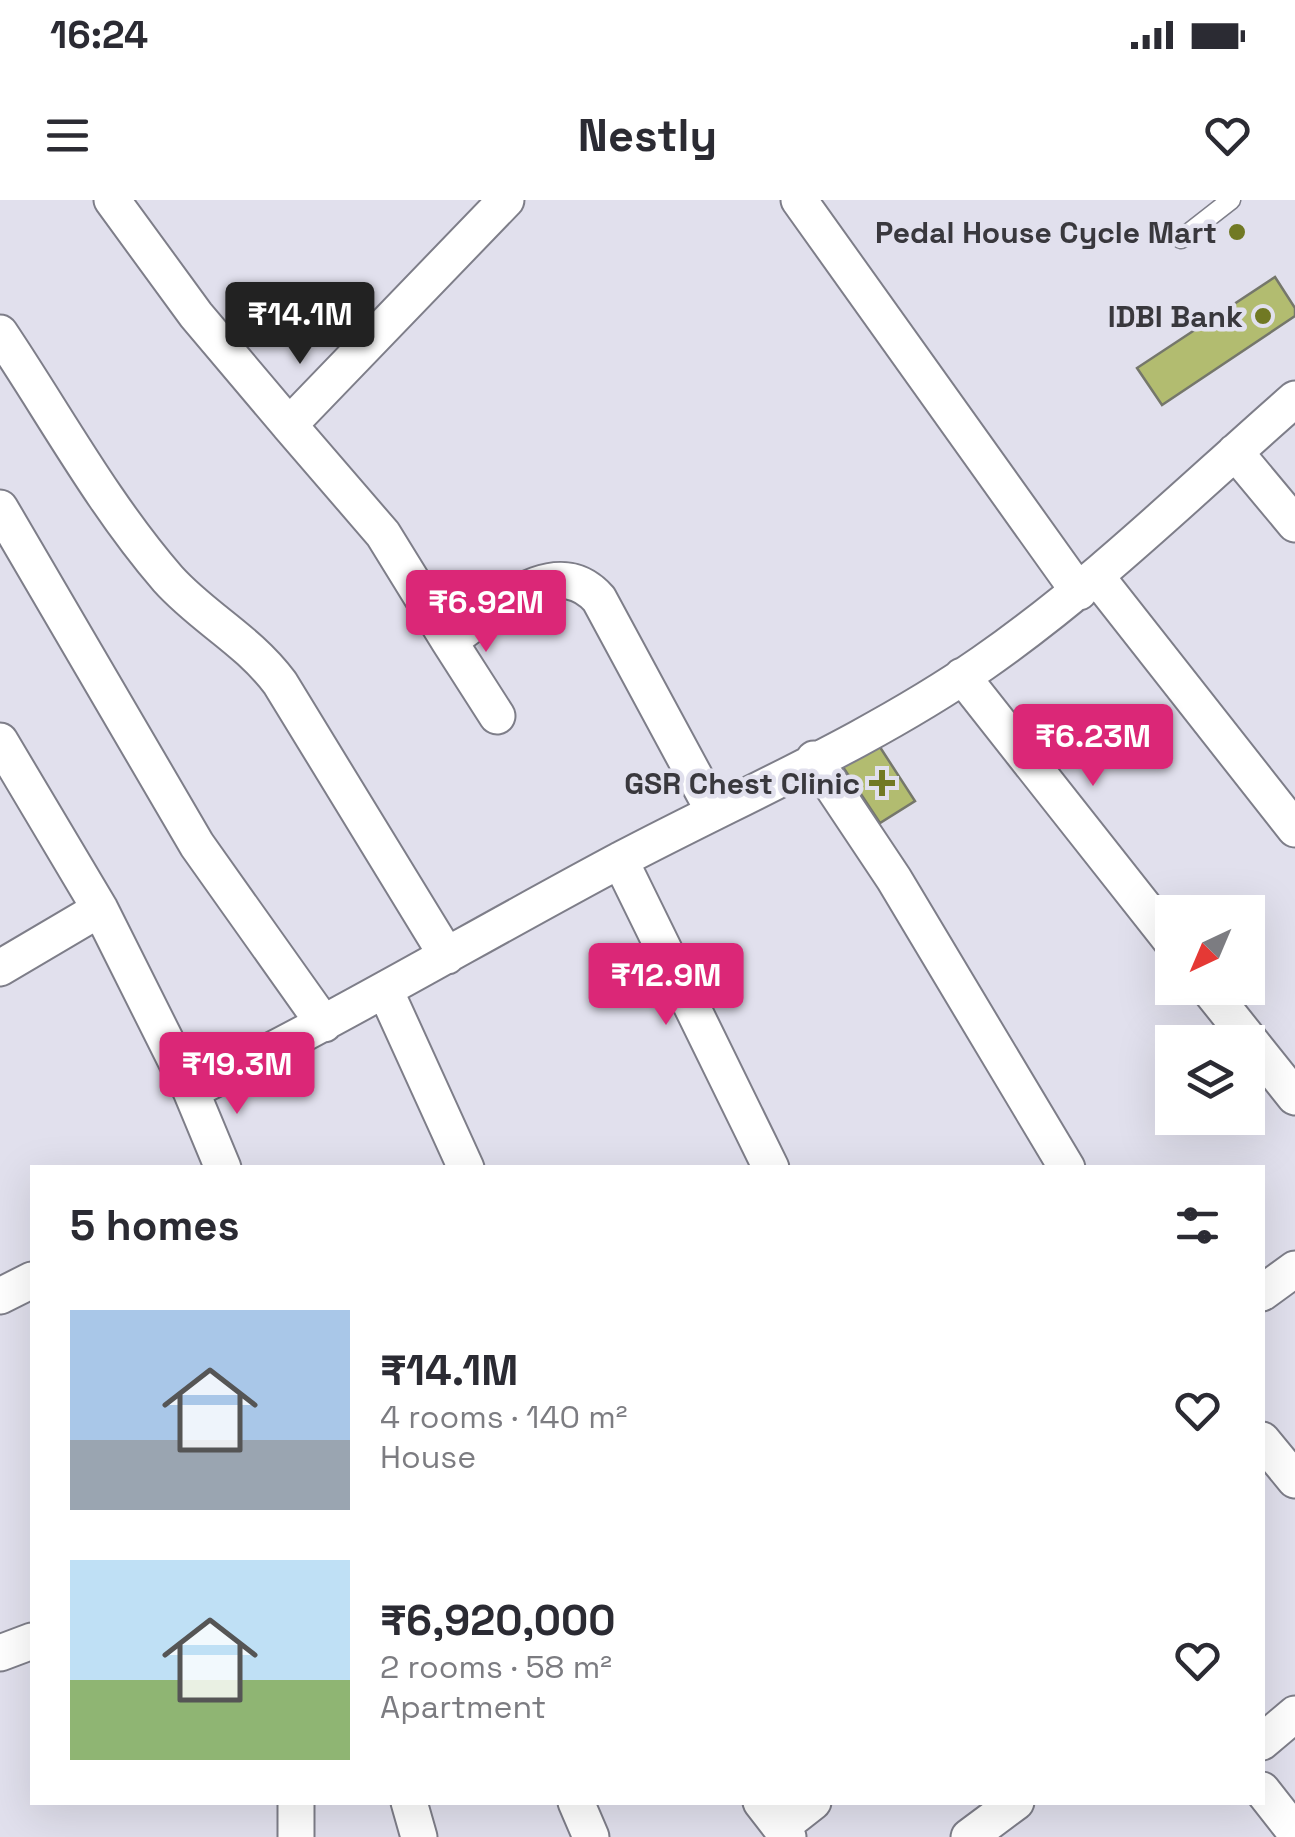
<!DOCTYPE html>
<html lang="en">
<head>
<meta charset="utf-8">
<style>
  :root { --surface:#fff; --page:#f7f7f7; --text:#2b2b33; --muted:#7c7c81; --accent:#db2777 }
  body { margin:0; font-family:"Space Grotesk",sans-serif; background:var(--page); color:var(--text); height:100vh; display:flex; flex-direction:column; font-size:38px; white-space:nowrap }
  * { box-sizing:border-box; margin:0 }
  p { font-size:32px; color:var(--muted) }
  .icon { flex:none; width:55px; height:55px; fill:none; stroke:currentColor; stroke-width:2; stroke-linecap:round; stroke-linejoin:round }
  .map { position:relative; flex:1; overflow:hidden }
  .details { position:absolute; left:30px; top:965px; width:1235px; height:640px; display:flex; flex-direction:column; background:var(--surface); border-radius:0px; box-shadow:0 10px 40px #0002 }
  .details>* { flex:none }
  .needle { width:65px; rotate:224deg }
  .controls { position:absolute; left:1155px; top:695px; display:grid; gap:20px }
  .controls a { display:grid; place-items:center; width:110px; height:110px; border-radius:0px; background:var(--surface); box-shadow:0 10px 40px #0002; font-size:50px }
  .price { position:absolute; translate:-50% -85px; padding:0 22px; border-radius:10px; background:var(--accent); color:#fff; font-size:32px; line-height:65px; filter:drop-shadow(0 2px 5px #0008) }
  .price::after { content:''; position:absolute; left:50%; top:60px; width:30px; height:22px; margin-left:-15px; background:inherit; clip-path:polygon(0 0,100% 0,50% 100%) }
  .price.current { background:#222; color:#fff }
  ul { padding:0; list-style:none }
  li { display:flex; align-items:center; gap:30px; height:250px; padding:0 40px }
  li span { display:grid; place-items:center; flex:none; width:280px; height:200px; border-radius:0px; color:#555 }
  li>.icon { margin-inline-start:auto }
  span .icon { width:120px; height:120px; fill:#fffc; stroke-width:1 }
  li b { font-size:42px }
  h2 { display:flex; justify-content:space-between; align-items:center; height:120px; padding:0 40px; font-size:42px }
  .status { display:flex; justify-content:space-between; align-items:center; height:70px; padding:0 50px; background:var(--surface); direction:ltr }
  .status svg { height:28px; fill:currentColor }
  header { display:flex; justify-content:space-between; align-items:center; height:130px; padding:0 40px; background:var(--surface); font-size:45px; font-weight:700 }
  .map>svg:first-child { display:block }
  .building { fill:#b2bc70; stroke:#75776b; stroke-width:2.5 }
  .lines { fill:none; stroke-linecap:round; stroke-linejoin:round }
  .service-casing { stroke:#7e7e89; stroke-width:21 }
  .minor-casing { stroke:#7e7e89; stroke-width:39 }
  .service { stroke:#fff; stroke-width:18 }
  .minor { stroke:#fff; stroke-width:35 }
  .poi-dot { fill:#717924; stroke:#e1e0ed; stroke-width:4 }
  .labels { text-anchor:middle; dominant-baseline:central; stroke-width:9; stroke-linejoin:round; paint-order:stroke }
  .poi-label { font-size:30px; font-weight:bold; fill:#39383d; stroke:#e1e0ed; text-anchor:end }
</style>
</head>
<body>
<div class="status"><b>16:24</b><svg viewBox="0 0 49 12"><path d="M0 12V9h3v3zM5 12V6h3v6zM10 12V3h3v9zM15 12V0h3v12zM26 1h20v11H26zM47 4h2v5h-2z"/></svg></div>
<header><svg class="icon" aria-label="menu" viewBox="0 0 24 24"><path d="M4 6h16M4 12h16M4 18h16"/></svg>Nestly<svg class="icon" aria-label="heart" viewBox="0 0 24 24"><path d="M12 20l-8-8c-3-5 5-10 8-4 3-6 11-1 8 4z"/></svg></header>
<div class="map">
<svg width="1295" height="1637" viewBox="0 0 1295 1637">
  <rect width="100%" height="100%" fill="#e1e0ed"/>
  <path class="building" d="M1275,77L1295,108V116L1162,205L1137,168Z
    M876,541L915,601L880,623L841,564Z"/>
  <g class="lines">
    <g class="service-casing">
      <path id="service" d="M1181,39L1231,0"/>
    </g>
    <g class="minor-casing">
      <path id="minor" d="M112,0L196,115L289,225L506,0
        M799,0L1079,392
        M0,133C55,215 103,304 168,379C203,418 247,439 280,483L447,756
        M289,225L383,334L449,441C491,413 555,349 599,399L714,612
        M1235,252L1295,324
        M0,308L197,645L324,824
        M1096,376L1295,629
        M449,441L497,516
        M962,476L1172,742
        M0,541L100,709L191,891C339,819 479,735 624,658C744,595 872,540 983,463C1095,385 1192,289 1295,199
        M814,559L894,679L1067,968
        M620,660L771,968
        M0,768L100,709
        M1208,788L1295,897
        M385,790L466,968
        M191,891L223,968
        M1262,1093L1295,1069
        M0,1096L32,1080
        M1262,1240L1295,1280
        M0,1453L32,1441
        M1262,1542L1295,1514
        M1262,1590L1295,1632
        M409,1602L419,1637
        M576,1602L591,1637
        M761,1602L788,1637
        M781,1627L813,1602
        M296,1637V1602
        M969,1637L1016,1602"/>
    </g>
    <use href="#service" class="service"/>
    <use href="#minor" class="minor"/>
  </g>
  <g class="poi-dot">
    <circle cx="1237" cy="32" r="10"/>
    <circle cx="1263" cy="116" r="10"/>
    <path d="M877 568h10v10h10v10h-10v10h-10v-10h-10v-10h10z"/>
  </g>
  <g class="labels">
    <g class="poi-label">
      <text x="1217" y="32">Pedal House Cycle Mart</text>
      <text x="1243" y="116">IDBI Bank</text>
      <text x="860" y="583">GSR Chest Clinic</text>
    </g>
  </g>
</svg>
<div class="controls">
<a><svg class="needle" viewBox="-14 -14 28 28"><path d="M0-13l5 13h-10z" fill="#e53935"/><path d="M0 13l5-13h-10z" fill="#7c7c81"/></svg></a>
<a><svg class="icon" aria-label="layers" viewBox="0 0 24 24"><path d="M12 4l9 5-9 5-9-5zM3 14l9 5 9-5"/></svg></a>
</div>
<b class="price current" style="left:300px;top:167px">₹14.1M</b>
<b class="price" style="left:486px;top:455px">₹6.92M</b>
<b class="price" style="left:1093px;top:589px">₹6.23M</b>
<b class="price" style="left:666px;top:828px">₹12.9M</b>
<b class="price" style="left:237px;top:917px">₹19.3M</b>
<section class="details">
<h2>5 homes<svg class="icon" aria-label="filters" viewBox="0 0 24 24"><path d="M4 7h16M4 17h16"/><circle cx="9" cy="7" r="2"/><circle cx="15" cy="17" r="2"/></svg></h2>
<ul>
<li><span style="background:linear-gradient(#a9c7e8 65%,#9aa5b1 0)"><svg class="icon" aria-label="home" viewBox="0 0 24 24"><path d="M3 11l9-7 9 7M6 9v11h12V9"/></svg></span><div><b>₹14.1M</b><p>4 rooms · 140 m²</p><p>House</p></div><svg class="icon" aria-label="heart" viewBox="0 0 24 24"><path d="M12 20l-8-8c-3-5 5-10 8-4 3-6 11-1 8 4z"/></svg></li>
<li><span style="background:linear-gradient(#bfe0f5 60%,#8fb573 0)"><svg class="icon" aria-label="home" viewBox="0 0 24 24"><path d="M3 11l9-7 9 7M6 9v11h12V9"/></svg></span><div><b>₹6,920,000</b><p>2 rooms · 58 m²</p><p>Apartment</p></div><svg class="icon" aria-label="heart" viewBox="0 0 24 24"><path d="M12 20l-8-8c-3-5 5-10 8-4 3-6 11-1 8 4z"/></svg></li>
</ul>
</section>
</div>
</body>
</html>
